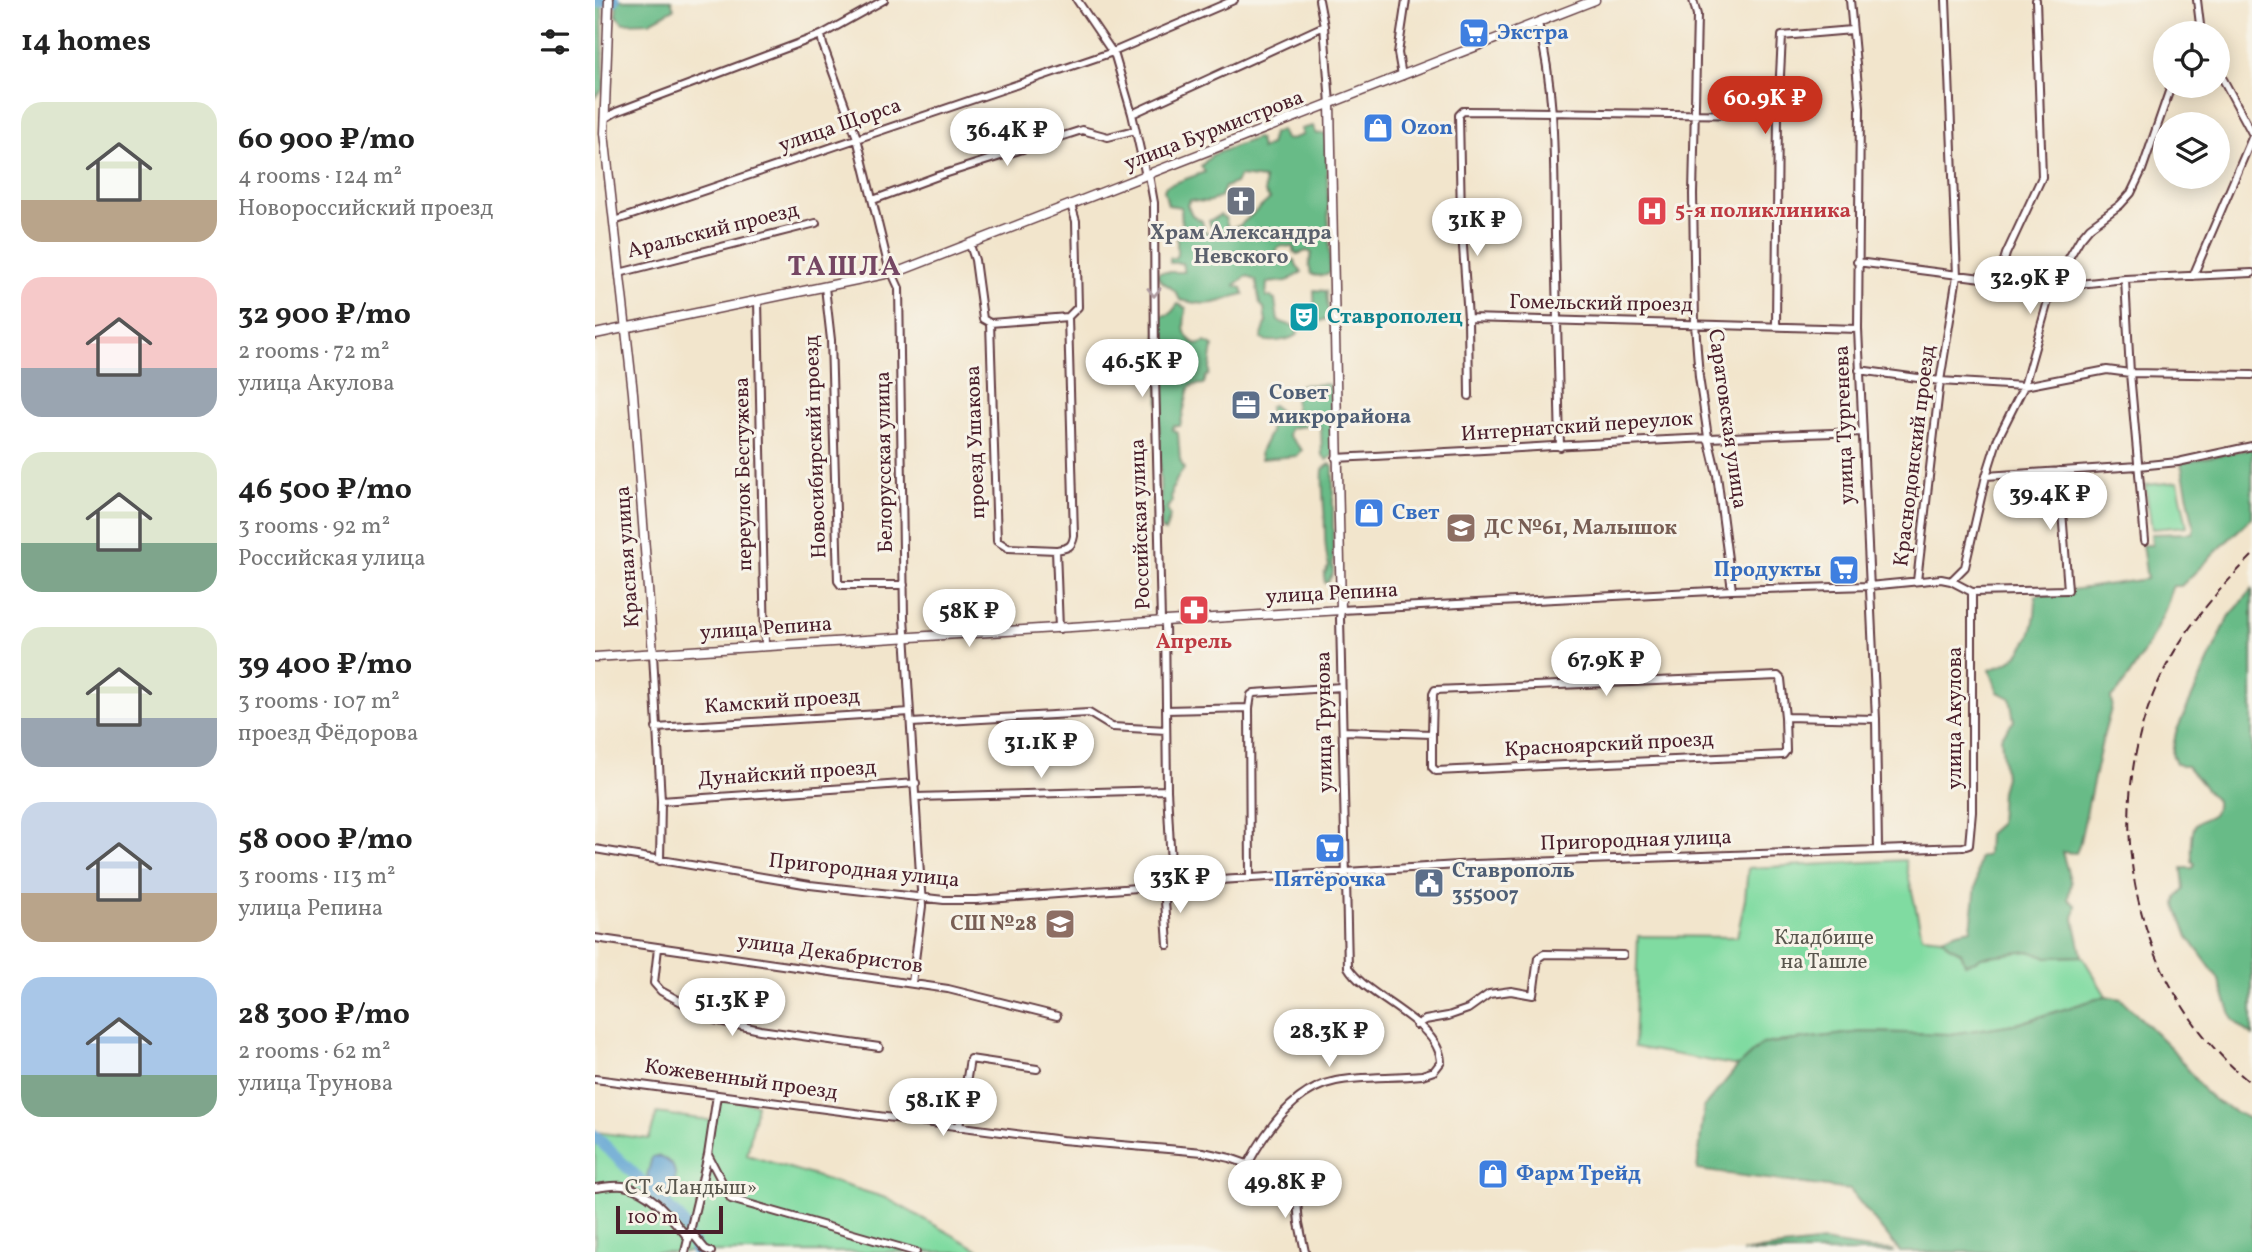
<!DOCTYPE html>
<html lang="en">
<head>
<meta charset="utf-8">
<style>
  :root { --surface:#fff; --page:#f6f6f6; --text:#222; --muted:#767676; --accent:#c8321e }
  body { margin:0; font-family:Vollkorn,serif; background:var(--page); color:var(--text); height:100vh; display:flex; flex-direction:column; font-size:26px; white-space:nowrap }
  * { box-sizing:border-box; margin:0 }
  p { font-size:23px; color:var(--muted) }
  .icon { flex:none; width:38px; height:38px; fill:none; stroke:currentColor; stroke-width:2; stroke-linecap:round; stroke-linejoin:round }
  .map { position:relative; flex:1; overflow:hidden }
  .sheet { display:flex; flex-direction:column; background:var(--surface); width:595px }
  .sheet>* { flex:none }
  .fabs { position:absolute; left:1558px; top:21px; display:grid; gap:14px }
  .fabs a { display:grid; place-items:center; width:77px; height:77px; border-radius:50%; background:var(--surface); box-shadow:0 4px 18px #0003; font-size:35px }
  .scale { position:absolute; left:21px; bottom:18px; width:107px; box-sizing:border-box; padding-left:7px; border:4px solid #4a1f2b; border-top:0; font-size:19px; line-height:24px; white-space:nowrap; color:#4a1f2b; -webkit-text-stroke:5px #f7f3e8; paint-order:stroke }
  .price { position:absolute; translate:-50% -60px; padding:0 16px; border-radius:24px; background:#fff; color:#222; font-size:23px; line-height:46px; filter:drop-shadow(0 2px 4px #0008) }
  .price::after { content:''; position:absolute; left:50%; top:42px; width:21px; height:16px; margin-left:-10px; background:inherit; clip-path:polygon(0 0,100% 0,50% 100%) }
  .price.on { background:var(--accent); color:#fff }
  ul { padding:0; list-style:none }
  li { display:flex; align-items:center; gap:21px; height:175px; padding:0 21px }
  li span { display:grid; place-items:center; flex:none; width:196px; height:140px; border-radius:21px; color:#555 }
  li>.icon { margin-inline-start:auto }
  span .icon { width:84px; height:84px; fill:#fffc; stroke-width:1 }
  li b { font-size:30px }
  h2 { display:flex; justify-content:space-between; align-items:center; height:84px; padding:0 21px; font-size:30px }
  main { display:flex; flex:1; min-height:0 }
  .map>svg:first-child { display:block }
  .green { fill:#80dba1; stroke:#657d66; stroke-width:2 }
  .forest { fill:#68bb87; stroke:#596d59; stroke-width:2; fill-rule:evenodd }
  .water { fill:#5ca2d2; stroke:#53607e; stroke-width:2 }
  .lines { fill:none; stroke-linecap:round; stroke-linejoin:round }
  .river { stroke:#5ca2d2; stroke-width:12 }
  .street-casing { stroke:#633d43; stroke-width:10 }
  .secondary-casing { stroke:#633d43; stroke-width:11 }
  .street { stroke:#fff; stroke-width:6 }
  .secondary { stroke:#fff; stroke-width:8 }
  .rail { stroke:#4a1f2b; stroke-width:2; stroke-dasharray:10 5; stroke-linecap:butt }
  .oneway { stroke:#ae9aa0 }
  .labels { text-anchor:middle; dominant-baseline:central; stroke-width:6; stroke-linejoin:round; paint-order:stroke }
  .shop-label { font-size:21px; font-weight:bold; fill:#366cbe; stroke:#f7f3e8; text-anchor:start }
  .street-label { font-size:21px; fill:#4a1f2b; stroke:#f7f3e8 }
  .health-label { font-size:21px; font-weight:bold; fill:#be3a42; stroke:#f7f3e8; text-anchor:start }
  .worship-label { font-size:21px; font-weight:bold; fill:#5b616d; stroke:#f7f3e8 }
  .culture-label { font-size:21px; font-weight:bold; fill:#0d838f; stroke:#f7f3e8; text-anchor:start }
  .service-label { font-size:21px; font-weight:bold; fill:#4e5e75; stroke:#f7f3e8; text-anchor:start }
  .education-label { font-size:21px; font-weight:bold; fill:#785e54; stroke:#f7f3e8; text-anchor:start }
  .park-label { font-size:21px; fill:#5a574e; stroke:#f7f3e8 }
  .district-label { font-size:28px; font-weight:bold; letter-spacing:2px; fill:#754663; stroke:#f7f3e8 }
</style>
</head>
<body>
<main>
<section class="sheet">
<h2>14 homes<svg class="icon" aria-label="filters" viewBox="0 0 24 24"><path d="M4 7h16M4 17h16"/><circle cx="9" cy="7" r="2"/><circle cx="15" cy="17" r="2"/></svg></h2>
<ul>
<li><span style="background:linear-gradient(#dfe7d0 70%,#b9a48a 0)"><svg class="icon" aria-label="home" viewBox="0 0 24 24"><path d="M3 11l9-7 9 7M6 9v11h12V9"/></svg></span><div><b>60 900 ₽/mo</b><p>4 rooms · 124 m²</p><p>Новороссийский проезд</p></div></li>
<li><span style="background:linear-gradient(#f6c9c9 65%,#9aa5b1 0)"><svg class="icon" aria-label="home" viewBox="0 0 24 24"><path d="M3 11l9-7 9 7M6 9v11h12V9"/></svg></span><div><b>32 900 ₽/mo</b><p>2 rooms · 72 m²</p><p>улица Акулова</p></div></li>
<li><span style="background:linear-gradient(#dfe7d0 65%,#7fa58c 0)"><svg class="icon" aria-label="home" viewBox="0 0 24 24"><path d="M3 11l9-7 9 7M6 9v11h12V9"/></svg></span><div><b>46 500 ₽/mo</b><p>3 rooms · 92 m²</p><p>Российская улица</p></div></li>
<li><span style="background:linear-gradient(#dfe7d0 65%,#9aa5b1 0)"><svg class="icon" aria-label="home" viewBox="0 0 24 24"><path d="M3 11l9-7 9 7M6 9v11h12V9"/></svg></span><div><b>39 400 ₽/mo</b><p>3 rooms · 107 m²</p><p>проезд Фёдорова</p></div></li>
<li><span style="background:linear-gradient(#c9d6e8 65%,#b9a48a 0)"><svg class="icon" aria-label="home" viewBox="0 0 24 24"><path d="M3 11l9-7 9 7M6 9v11h12V9"/></svg></span><div><b>58 000 ₽/mo</b><p>3 rooms · 113 m²</p><p>улица Репина</p></div></li>
<li><span style="background:linear-gradient(#a9c7e8 70%,#7fa58c 0)"><svg class="icon" aria-label="home" viewBox="0 0 24 24"><path d="M3 11l9-7 9 7M6 9v11h12V9"/></svg></span><div><b>28 300 ₽/mo</b><p>2 rooms · 62 m²</p><p>улица Трунова</p></div></li>
</ul>
</section>
<div class="map">
<svg width="1657" height="1252" viewBox="0 0 1657 1252">
  <rect width="100%" height="100%" fill="#f7f3e8"/>
  <filter id="ink" filterUnits="userSpaceOnUse"><feTurbulence type="fractalNoise" baseFrequency=".0143" numOctaves="2"/><feDisplacementMap in="SourceGraphic" scale="14" xChannelSelector="R" yChannelSelector="G"/><feConvolveMatrix kernelMatrix="1 2 1 2 8 2 1 2 1" color-interpolation-filters="sRGB"/></filter>
  <filter id="wash" filterUnits="userSpaceOnUse"><feTurbulence type="fractalNoise" baseFrequency=".00686" numOctaves="4" result="noise"/><feDisplacementMap in="SourceGraphic" scale="28" xChannelSelector="R" yChannelSelector="G"/><feGaussianBlur stdDeviation="1.57" result="paint"/><feColorMatrix in="noise" values="0 0 0 0 0 0 0 0 0 0 0 0 0 0 0 0 0 1.4 0 .05"/><feComposite in="paint" operator="in"/></filter>
  <g filter="url(#wash)">
    <rect width="100%" height="100%" fill="#f2e5cc"/>
    <path class="green" d="M1583,482L1592,526L1557,529L1550,485Z
      M1310,860L1327,936L1347,938L1354,946L1381,961L1386,957L1434,951L1450,957L1487,956L1511,996L1425,1023L1356,1034L1266,1032L1167,1044L1143,1066L1039,1047L1043,936L1142,937L1150,899L1153,868Z
      M123,1099L162,1104L152,1155L291,1198L388,1252H0V1132L54,1139L62,1113L120,1121Z"/>
    <path class="forest" d="M0,0H7L9,85L8,89L0,97Z
      M22,0H76L79,9L55,22L28,23L21,15Z
      M718,126L721,134L731,133L735,272C730,276 722,277 716,274L714,264L717,253L712,251L702,254L699,251V247L687,246L682,249L681,257L685,263L700,260L702,267L707,272L692,281L672,283L671,297H676L680,300L683,321L701,327L703,334C696,340 675,344 666,339L671,323L669,308L665,304L661,281L652,276L640,285L647,288L649,294C641,295 634,299 627,301C612,306 599,303 585,300C578,283 569,288 562,275L565,272H589L587,263H575V258H580L582,255V233L587,226L586,207L573,205L569,190L571,186L610,172L606,166L617,155L661,138L664,139L666,149L675,145L678,133L686,130L690,139L693,140L708,135L706,129ZM644,176L669,179L670,193L675,199L644,226L633,228L630,218L625,215L614,221L616,227L623,228L621,232L610,233L607,221L597,215L592,205L595,200C610,203 625,204 630,187L640,183Z
      M719,290L731,291L734,318L720,323Z
      M583,304L591,308C589,325 585,336 602,345L610,342L618,346L614,375L611,376L609,384L598,385L594,388L585,426H579L577,429L583,433L585,460L589,469C582,477 574,491 577,502L572,508L575,516L570,532L566,529L562,317L575,314Z
      M733,384L736,390L738,456L732,460L727,455L726,427L722,426L719,418L712,419L711,426L695,428L693,435L707,450L702,456L666,459L665,452L675,432L674,407L677,405L695,420L702,419L700,402L704,385Z
      M1657,448V517L1586,586H1578C1574,593 1574,600 1571,607C1560,634 1536,679 1516,698L1517,705L1507,741L1484,846L1481,853L1467,852L1476,883L1473,899L1481,906L1479,919L1487,956L1450,957L1434,951L1386,957L1381,961L1370,964L1366,952L1354,946L1347,938L1362,932L1376,929L1384,858L1392,855L1393,834L1404,824L1406,791L1410,777L1406,737L1419,721L1415,698L1403,692L1395,670C1403,666 1414,663 1420,657C1438,640 1441,618 1441,595L1552,579L1547,545H1557L1556,534L1597,533L1599,527L1586,463Z
      M735,464L738,466V573L733,582L730,583L729,574L734,566C728,545 731,530 729,509C728,495 727,483 728,469Z
      M1657,590V1036L1638,1020L1623,978L1593,937L1581,905L1582,898L1589,889L1587,868H1598L1600,864L1597,861C1597,851 1595,835 1600,826C1608,814 1623,821 1621,801L1592,766H1586L1581,763L1577,754L1581,732L1633,618Z
      M1511,996L1526,999L1577,1049L1610,1092L1623,1103L1657,1120V1252H1305L1255,1190L1102,1170L1109,1107L1143,1066L1167,1044L1266,1032L1356,1034L1425,1023Z
      M1228,1242L1274,1249L1298,1250L1299,1252H1147Z"/>
    <path class="water" d="M61,1156C83,1161 85,1179 73,1196L69,1195L57,1186L56,1180L52,1176L57,1157Z"/>
    <g class="lines">
      <path class="river" d="M0,2L19,0
        M0,1136L86,1220L92,1230
        M97,1242L101,1252"/>
    </g>
  </g>
  <g filter="url(#ink)">
    <g class="lines">
      <g class="street-casing">
        <path id="street" d="M482,0L520,56L537,114L551,176
          M724,0L729,26L735,104
          M1098,0L1102,15L1098,194L1100,324L1104,377L1113,437L1122,475L1137,590
          M1255,0L1265,108L1263,329L1281,719L1283,848
          M1602,0L1606,33
          M943,23C961,91 959,164 960,234C962,305 964,376 965,447
          M226,35L228,45L262,138L293,264L304,288L309,617L327,906L317,983
          M1622,68L1657,133
          M807,76L803,53L811,0
          M537,114L729,26
          M9,119L21,112L226,35L289,0
          M554,175L559,203L560,375L566,621
          M278,200L343,176L487,130L513,137L540,130
          M19,221L518,52L639,0
          M375,245L380,260L388,319L395,323L402,541L413,548L461,550
          M1262,262L1457,287L1530,279L1657,273
          M24,273L221,223
          M1598,276L1657,138
          M1530,279L1535,373L1550,541
          M1403,281L1411,254L1447,177L1441,0
          M230,287L236,340L243,581L246,585H309
          M163,300L170,646
          M873,318L1263,329
          M395,323L473,317
          M1181,325L1183,114L1187,36L1257,30
          M1264,370L1345,381L1429,386L1512,370L1535,373L1657,375
          M874,396L873,318L866,218L864,115L868,111C973,111 1078,116 1183,114
          M741,458C917,449 1092,437 1267,432
          M1391,476L1543,466L1583,462L1657,446
          M1322,581L1345,381L1362,276L1351,0
          M1356,581L1370,567L1391,476L1403,438L1429,386L1457,287L1485,239L1495,227L1525,205L1536,193L1547,170L1576,86
          M570,621L572,790L577,883
          M464,629L461,550C472,548 477,548 479,536L473,317L483,307L481,221L476,205
          M58,654L66,801L65,861
          M571,710L654,708
          M316,723L494,713L517,727L571,730
          M61,728L315,712
          M748,731L837,734L838,694L840,690L1183,676L1186,679L1190,717L1281,719
          M837,734V767L841,771L1188,755L1191,751L1190,717
          M321,797L572,790
          M66,801L321,783
          M0,849L215,885L349,900H381L569,886L577,883L879,864L1368,847L1374,845L1377,812V592
          M655,877L654,708L656,695L659,693L746,687
          M569,886L573,945
          M0,938L353,989L462,1016
          M63,948L59,983L66,991L120,1020L165,1030L284,1047
          M821,1025L830,1020L853,1016L873,1009L894,994L916,991L938,995L943,958L949,954L1028,955
          M0,1079L467,1140L608,1152L635,1158L700,1181L704,1223L710,1252
          M364,1127L375,1059L442,1069
          M113,1155L136,1199L321,1252
          M653,1164C671,1130 700,1089 741,1081C769,1076 799,1078 827,1075L839,1071L846,1062C845,1022 770,997 753,967L745,618L746,610L1137,590L1274,586L1346,579L1356,581L1377,592L1473,590L1464,471
          M0,1188C9,1187 20,1185 28,1186C57,1190 77,1219 94,1239
          M96,1232L110,1249L116,1252
          M90,1252L113,1155L122,1095"/>
      </g>
      <g class="secondary-casing">
        <path id="secondary" d="M14,0L9,133L38,393L58,654
          M0,334L305,271L1000,0
          M0,657L746,610L735,104"/>
      </g>
      <use href="#street" class="street"/>
      <use href="#secondary" class="secondary"/>
      <path class="rail" d="M1657,556C1619,594 1585,634 1563,683C1502,820 1540,990 1657,1084"/>
    </g>
    <defs><path id="oneway-chevron" d="M-2-3.5L2.5 0L-2 3.5" fill="none" stroke-width="1.6" stroke-linecap="round" stroke-linejoin="round" transform="scale(1.75)"/></defs>
    <use class="oneway" href="#oneway-chevron" transform="translate(559 292) rotate(90)"/>
  </g>
  <defs>
    <g id="supermarket-square" transform="scale(1.575)"><rect x="-9" y="-9" width="18" height="18" rx="4" fill="#3f7fe0" stroke="#f7f3e8"/><path d="M-6-5.5h2.5l.6 2H6L4.5 2H-2.5L-4.4-4H-6ZM-1.5 3.2a1.3 1.3 0 1 0 .1 0ZM3 3.2a1.3 1.3 0 1 0 .1 0Z" fill="#fff"/></g>
    <g id="shop-square" transform="scale(1.575)"><rect x="-9" y="-9" width="18" height="18" rx="4" fill="#3f7fe0" stroke="#f7f3e8"/><path d="M-5-2.5h2.3a2.7 3.5 0 0 1 5.4 0H5L5.5 6h-11ZM-1.5-2.5h3a1.5 2.3 0 0 0-3 0Z" fill="#fff"/></g>
    <g id="church-square" transform="scale(1.575)"><rect x="-9" y="-9" width="18" height="18" rx="4" fill="#6b7280" stroke="#f7f3e8"/><path d="M-1.2-6h2.4v3.5h3.3v2.4h-3.3V6h-2.4V-.1h-3.3v-2.4h3.3Z" fill="#fff"/></g>
    <g id="hospital-square" transform="scale(1.575)"><rect x="-9" y="-9" width="18" height="18" rx="4" fill="#e0444e" stroke="#f7f3e8"/><path d="M-5-5h3v3.5h4V-5h3V5h-3V1.5h-4V5h-3Z" fill="#fff"/></g>
    <g id="theatre-square" transform="scale(1.575)"><rect x="-9" y="-9" width="18" height="18" rx="4" fill="#0f9aa8" stroke="#f7f3e8"/><path d="M-5-5.5Q0-4 5-5.5V0Q5 5 0 6Q-5 5-5 0ZM-3.3-2.5H-1v1.5H-3.3ZM1-2.5H3.3v1.5H1ZM-2.8 1Q0 5.5 2.8 1Z" fill="#fff"/></g>
    <g id="office-square" transform="scale(1.575)"><rect x="-9" y="-9" width="18" height="18" rx="4" fill="#5c6f8a" stroke="#f7f3e8"/><path d="M-6-3h4V-5.5h4V-3h4V5H-6ZM-1-4.5V-3h2v-1.5ZM-6 0V1H6V0Z" fill="#fff"/></g>
    <g id="school-square" transform="scale(1.575)"><rect x="-9" y="-9" width="18" height="18" rx="4" fill="#8d6e63" stroke="#f7f3e8"/><path d="M0-5L7-2L0 1L-7-2ZM-4 1L0 2.5L4 1V4Q0 6-4 4Z" fill="#fff"/></g>
    <g id="pharmacy-square" transform="scale(1.575)"><rect x="-9" y="-9" width="18" height="18" rx="4" fill="#e0444e" stroke="#f7f3e8"/><path d="M-2-6h4v4h4v4h-4v4h-4v-4h-4v-4h4Z" fill="#fff"/></g>
    <g id="civic-square" transform="scale(1.575)"><rect x="-9" y="-9" width="18" height="18" rx="4" fill="#5c6f8a" stroke="#f7f3e8"/><path d="M-.6-6.5H3V-4.5H.6V-3L4-1V1h2V6H-6V1h2V-1L-.6-3ZM-1.2 2.5V6h2.4V2.5Z" fill="#fff"/></g>
  </defs>
  <g fill-rule="evenodd">
    <use href="#supermarket-square" x="879" y="33"/>
    <use href="#shop-square" x="783" y="128"/>
    <use href="#church-square" x="646" y="201"/>
    <use href="#hospital-square" x="1057" y="211"/>
    <use href="#theatre-square" x="709" y="317"/>
    <use href="#office-square" x="651" y="405"/>
    <use href="#shop-square" x="774" y="513"/>
    <use href="#school-square" x="866" y="528"/>
    <use href="#supermarket-square" x="1249" y="570"/>
    <use href="#pharmacy-square" x="599" y="610"/>
    <use href="#supermarket-square" x="735" y="848"/>
    <use href="#civic-square" x="834" y="883"/>
    <use href="#school-square" x="465" y="924"/>
    <use href="#shop-square" x="898" y="1174"/>
  </g>
  <g class="labels">
    <g class="shop-label">
      <text x="902" y="33">Экстра</text>
      <text x="806" y="128">Ozon</text>
      <text x="797" y="513">Свет</text>
      <text x="1226" y="570" text-anchor="end">Продукты</text>
      <text x="735" y="880" text-anchor="middle">Пятёрочка</text>
      <text x="921" y="1174">Фарм Трейд</text>
    </g>
    <g class="street-label">
      <text transform="translate(245 126) rotate(-19)">улица Щорса</text>
      <text transform="translate(619 131) rotate(-21)">улица Бурмистрова</text>
      <text transform="translate(118 231) rotate(-14)">Аральский проезд</text>
      <text transform="translate(1006 304) rotate(1)">Гомельский проезд</text>
      <text transform="translate(1132 419) rotate(82)">Саратовская улица</text>
      <text transform="translate(1250 425) rotate(-92)">улица Тургенева</text>
      <text transform="translate(982 427) rotate(-4)">Интернатский переулок</text>
      <text transform="translate(381 442) rotate(-92)">проезд Ушакова</text>
      <text transform="translate(221 447) rotate(-92)">Новосибирский проезд</text>
      <text transform="translate(1320 456) rotate(-83)">Краснодонский проезд</text>
      <text transform="translate(290 462) rotate(-91)">Белорусская улица</text>
      <text transform="translate(149 474) rotate(-91)">переулок Бестужева</text>
      <text transform="translate(546 524) rotate(-92)">Российская улица</text>
      <text transform="translate(33 557) rotate(-94)">Красная улица</text>
      <text transform="translate(737 594) rotate(-3)">улица Репина</text>
      <text transform="translate(171 629) rotate(-4)">улица Репина</text>
      <text transform="translate(187 702) rotate(-4)">Камский проезд</text>
      <text transform="translate(1360 718) rotate(-90)">улица Акулова</text>
      <text transform="translate(730 722) rotate(-91)">улица Трунова</text>
      <text transform="translate(1014 745) rotate(-3)">Красноярский проезд</text>
      <text transform="translate(192 774) rotate(-4)">Дунайский проезд</text>
      <text transform="translate(1041 841) rotate(-2)">Пригородная улица</text>
      <text transform="translate(269 871) rotate(6)">Пригородная улица</text>
      <text transform="translate(235 954) rotate(8)">улица Декабристов</text>
      <text transform="translate(146 1080) rotate(8)">Кожевенный проезд</text>
    </g>
    <g class="health-label">
      <text x="1080" y="211">5-я поликлиника</text>
      <text x="599" y="642" text-anchor="middle">Апрель</text>
    </g>
    <g class="worship-label">
      <text x="646" y="233">Храм Александра<tspan x="646" dy="24">Невского</tspan></text>
    </g>
    <g class="culture-label">
      <text x="732" y="317">Ставрополец</text>
    </g>
    <g class="service-label">
      <text x="674" y="393">Совет<tspan x="674" dy="24">микрорайона</tspan></text>
      <text x="857" y="871">Ставрополь<tspan x="857" dy="24">355007</tspan></text>
    </g>
    <g class="education-label">
      <text x="889" y="528">ДС №61, Малышок</text>
      <text x="442" y="924" text-anchor="end">СШ №28</text>
    </g>
    <g class="park-label">
      <text x="1229" y="938">Кладбище<tspan x="1229" dy="24">на Ташле</tspan></text>
      <text x="96" y="1188">СТ «Ландыш»</text>
    </g>
    <g class="district-label">
      <text x="250" y="267">ТАШЛА</text>
    </g>
  </g>
</svg>
<div class="fabs">
<a><svg class="icon" aria-label="locate" viewBox="0 0 24 24"><circle cx="12" cy="12" r="6"/><path d="M12 2v4M12 18v4M2 12h4M18 12h4"/></svg></a>
<a><svg class="icon" aria-label="layers" viewBox="0 0 24 24"><path d="M12 4l9 5-9 5-9-5zM3 14l9 5 9-5"/></svg></a>
</div>
<div class="scale">100 m</div>
<b class="price on" style="left:1170px;top:136px">60.9K ₽</b>
<b class="price" style="left:412px;top:168px">36.4K ₽</b>
<b class="price" style="left:882px;top:258px">31K ₽</b>
<b class="price" style="left:1435px;top:316px">32.9K ₽</b>
<b class="price" style="left:547px;top:399px">46.5K ₽</b>
<b class="price" style="left:1455px;top:532px">39.4K ₽</b>
<b class="price" style="left:374px;top:649px">58K ₽</b>
<b class="price" style="left:1011px;top:698px">67.9K ₽</b>
<b class="price" style="left:446px;top:780px">31.1K ₽</b>
<b class="price" style="left:585px;top:915px">33K ₽</b>
<b class="price" style="left:137px;top:1038px">51.3K ₽</b>
<b class="price" style="left:734px;top:1069px">28.3K ₽</b>
<b class="price" style="left:348px;top:1138px">58.1K ₽</b>
<b class="price" style="left:690px;top:1220px">49.8K ₽</b>
</div>
</main>
</body>
</html>
